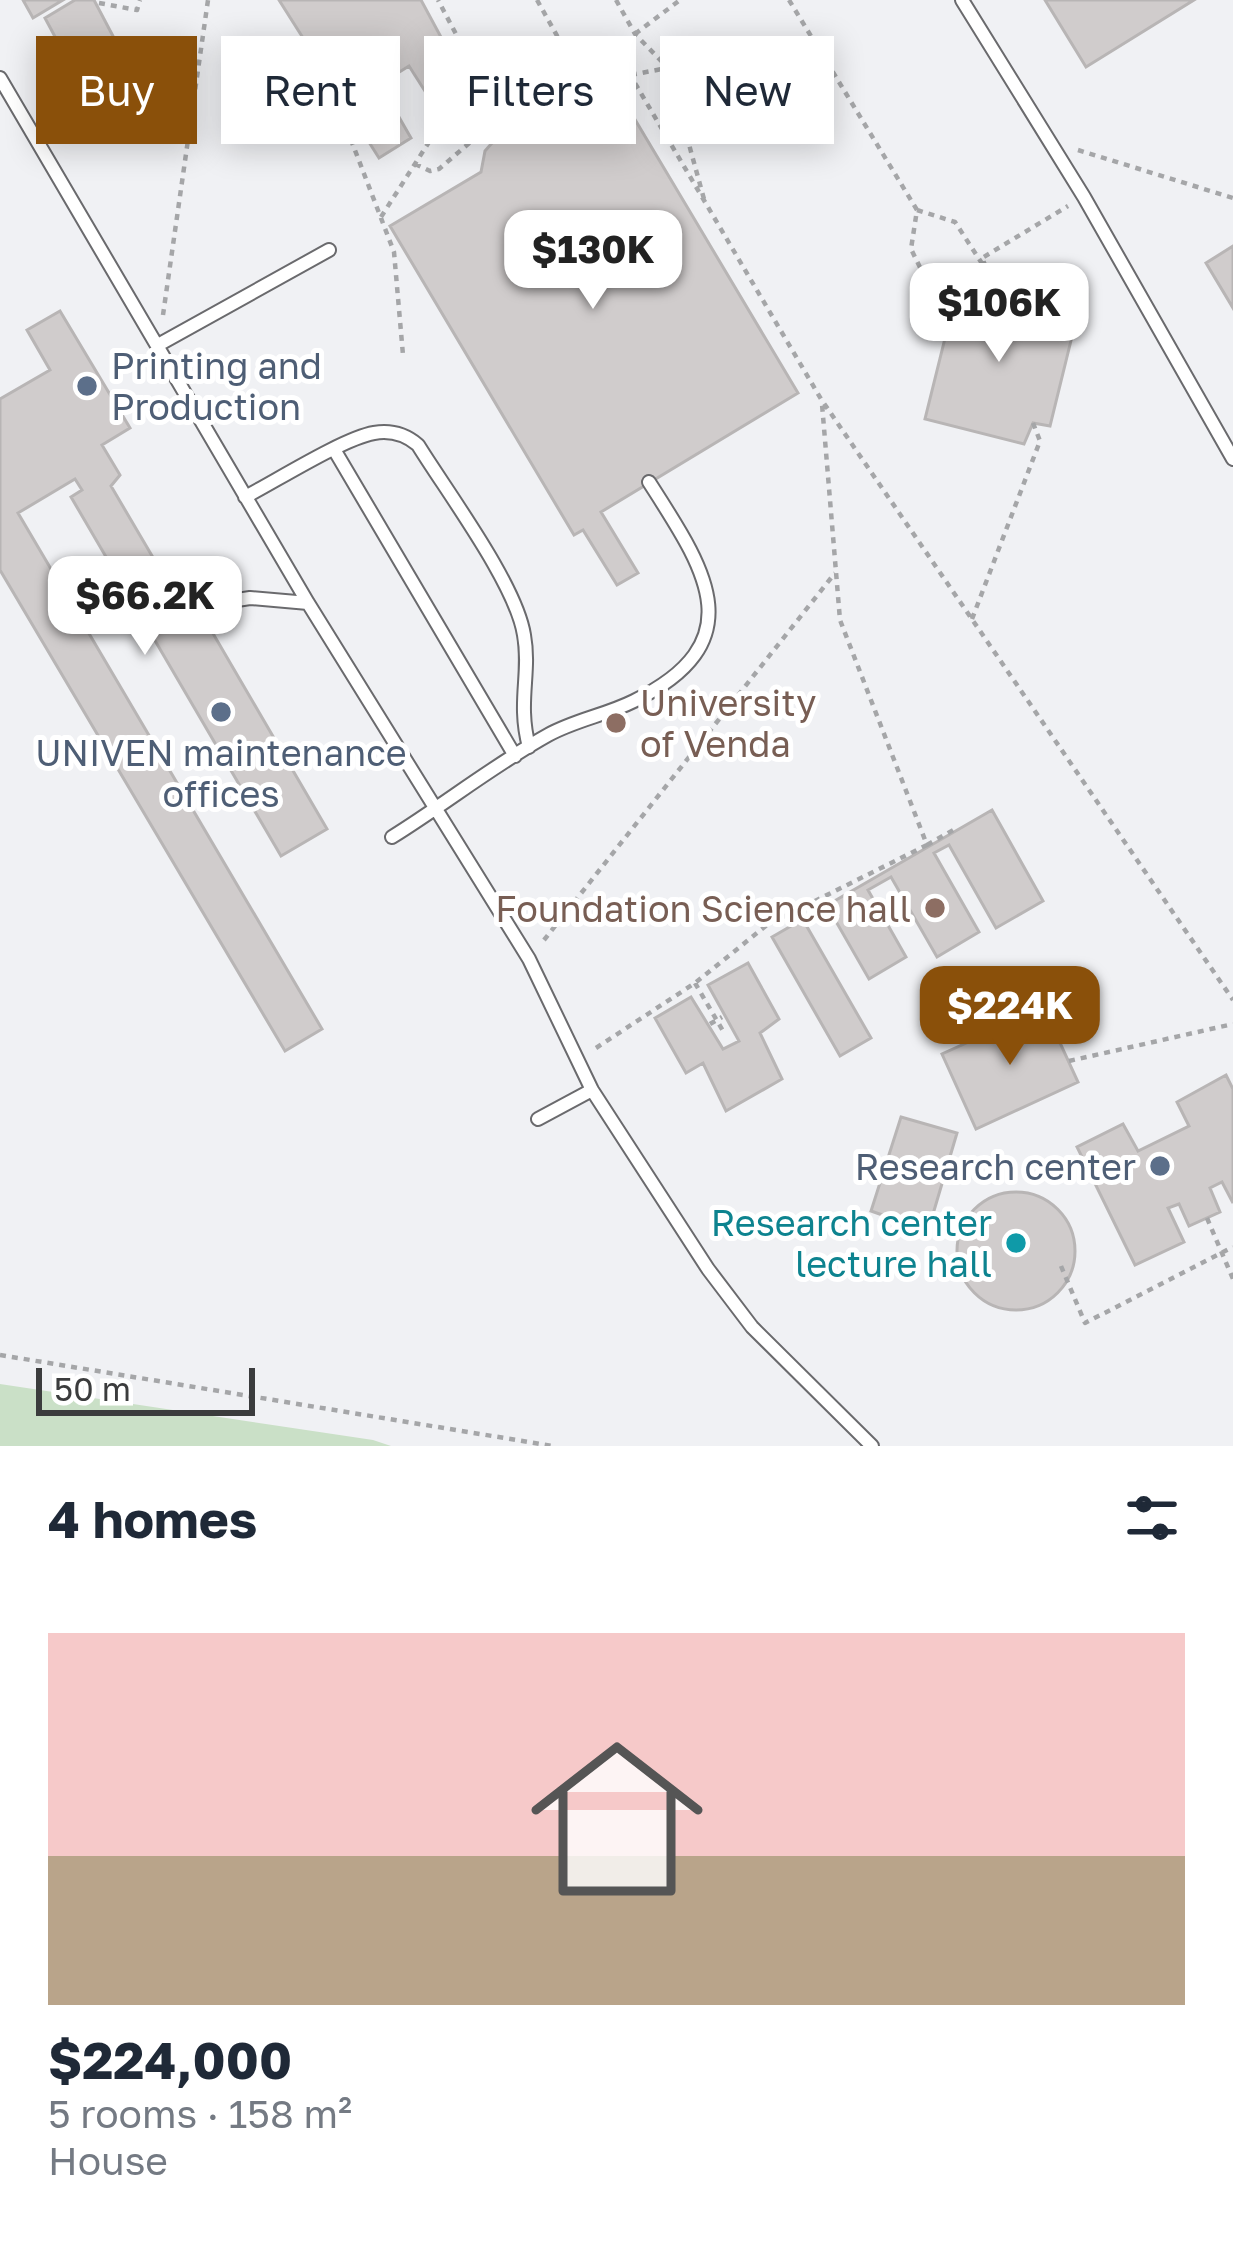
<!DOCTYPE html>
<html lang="en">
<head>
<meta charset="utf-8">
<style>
  :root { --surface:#fff; --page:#f6f6f7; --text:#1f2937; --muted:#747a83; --accent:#8a500a }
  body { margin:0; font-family:"Golos Text",sans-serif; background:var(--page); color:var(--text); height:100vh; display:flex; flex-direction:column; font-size:45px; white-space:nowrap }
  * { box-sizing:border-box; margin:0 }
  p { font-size:39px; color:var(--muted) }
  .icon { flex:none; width:66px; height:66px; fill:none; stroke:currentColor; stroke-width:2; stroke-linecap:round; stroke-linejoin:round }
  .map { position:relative; height:1446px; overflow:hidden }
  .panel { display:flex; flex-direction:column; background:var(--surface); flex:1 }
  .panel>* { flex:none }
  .hud { position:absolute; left:36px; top:36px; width:1161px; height:108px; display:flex; gap:24px }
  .scale { position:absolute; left:36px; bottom:30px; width:219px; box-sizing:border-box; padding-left:12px; border:6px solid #3b3c3d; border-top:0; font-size:33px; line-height:42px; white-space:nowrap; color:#3b3c3d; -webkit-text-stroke:9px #fff; paint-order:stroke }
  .price { position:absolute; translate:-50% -102px; padding:0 27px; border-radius:24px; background:#fff; color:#222; font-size:39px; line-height:78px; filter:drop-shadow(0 3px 6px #0008) }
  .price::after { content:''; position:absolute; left:50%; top:72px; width:36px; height:27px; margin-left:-18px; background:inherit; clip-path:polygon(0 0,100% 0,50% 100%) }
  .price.current { background:var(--accent); color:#fff }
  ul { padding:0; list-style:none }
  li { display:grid; align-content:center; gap:24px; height:636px; padding:0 48px }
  li span { display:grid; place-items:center; height:372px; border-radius:0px; color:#555 }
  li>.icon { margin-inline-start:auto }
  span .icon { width:216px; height:216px; fill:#fffc; stroke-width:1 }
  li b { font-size:51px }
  h2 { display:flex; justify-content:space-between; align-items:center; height:144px; padding:0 48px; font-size:51px }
  .chip { padding:0 42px; border-radius:0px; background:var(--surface); box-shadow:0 6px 30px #0003; font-size:42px; line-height:108px }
  .chip.current { background:var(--accent); color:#fff }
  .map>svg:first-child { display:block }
  .green { fill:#cae0c7 }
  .building { fill:#d0cccc; stroke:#b8b5b5; stroke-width:3 }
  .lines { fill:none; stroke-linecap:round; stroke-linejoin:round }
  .lane-casing { stroke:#6a6a6d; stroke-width:16 }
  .path { stroke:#a5a6a8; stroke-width:4.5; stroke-dasharray:6 6; stroke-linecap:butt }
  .lane { stroke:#fff; stroke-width:12 }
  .service-dot { fill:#5c6f8a; stroke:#fff; stroke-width:4.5 }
  .education-dot { fill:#8d6e63; stroke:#fff; stroke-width:4.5 }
  .culture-dot { fill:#0f9aa8; stroke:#fff; stroke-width:4.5 }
  .labels { text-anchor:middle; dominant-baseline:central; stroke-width:10; stroke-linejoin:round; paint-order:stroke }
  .service-label { font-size:36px; fill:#4e5e75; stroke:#fff; text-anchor:start }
  .education-label { font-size:36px; fill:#785e54; stroke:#fff; text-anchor:start }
  .culture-label { font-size:36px; fill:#0d838f; stroke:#fff; text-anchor:end }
</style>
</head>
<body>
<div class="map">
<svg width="1233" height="1446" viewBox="0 0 1233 1446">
  <rect width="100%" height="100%" fill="#f0f1f4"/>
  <path class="green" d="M0,1384L373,1440L391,1446H0Z"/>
  <path class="building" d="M23,0H63L33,18Z
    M75,0H94L135,78L90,102L45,18Z
    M279,0H421L463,78L430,99L409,66L380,84L411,138L379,158Z
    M1045,0H1194L1086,67Z
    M618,91L798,393L601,512L638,573L617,585L583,530L574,535L390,226L481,172L485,151L507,126L533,121L564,123Z
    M1233,246V308L1206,263Z
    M986,271L1000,300L1076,320L1050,426L1033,423L1024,444L925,419L956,294H963Z
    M60,311L130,428L102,445L120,475L111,486L165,578L152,585L180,632L204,618L327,829L281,856L71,497L82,490L75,479L18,513L322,1029L285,1051L0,570V399L50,370L27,330Z
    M992,810L1043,901L996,928L949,845L934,853L979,932L937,957L891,877L868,890L906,957L869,979L830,911L806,925L871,1038L840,1056L772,937Z
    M748,963L779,1019L760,1033L782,1079L726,1111L703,1063L686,1073L655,1018L691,997L723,1049L739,1041L708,985Z
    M1044,1008L1078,1082L976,1129L942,1054Z
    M1226,1075L1233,1089V1203L1222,1182L1210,1188L1220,1212L1189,1226L1179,1204L1168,1208L1184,1242L1135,1265L1077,1147L1123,1124L1138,1151L1189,1126L1177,1102Z
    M901,1117L957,1133L928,1231L871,1211Z
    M957 1251a59 59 0 1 1 118 0a59 59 0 1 1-118 0Z"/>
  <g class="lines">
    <g class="lane-casing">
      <path id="lane" d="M962,0L1084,197L1233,459
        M0,78L308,603L529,959L592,1090L708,1269L752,1327L872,1446
        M158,345L329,250
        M335,451L515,756
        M245,497C276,481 344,438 374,433C391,430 405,434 418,445C447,492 516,584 524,635C531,674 517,701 529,747
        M185,608L250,598L308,603
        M392,837C445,804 494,765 548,735C575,720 606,715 634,701C756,641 704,568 649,482
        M538,1119L592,1090"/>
    </g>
    <path class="path" d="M537,0L584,84L667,68
      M616,0L635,34L668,68L704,199
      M789,0L917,210L911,249L937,302
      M99,3L137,10L140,0
      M635,34L680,0
      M475,70L503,114
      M325,72L394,252L403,355
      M629,73L821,399L1233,1000
      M1078,150L1233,198
      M415,164L430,171L439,169L503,114L584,84
      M917,210L955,222L983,265
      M381,217L475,70L438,0
      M1000,300L982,258L1068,206
      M163,315L208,0
      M972,619L1040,441L1033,423
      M927,845L955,829
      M544,940L835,573
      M695,983L723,1031
      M710,1024L722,1017
      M596,1048L695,983L767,925L927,845L840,620L822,404
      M1069,1061L1233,1024
      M1207,1218L1233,1279
      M1061,1266L1085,1323L1233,1247
      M0,1355L553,1446"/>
    <use href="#lane" class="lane"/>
  </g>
  <g class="service-dot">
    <circle cx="87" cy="386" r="12"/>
    <circle cx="221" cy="712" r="12"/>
    <circle cx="1160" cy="1166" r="12"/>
  </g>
  <g class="education-dot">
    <circle cx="616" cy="723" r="12"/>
    <circle cx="935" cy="908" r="12"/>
  </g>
  <circle class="culture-dot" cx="1016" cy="1243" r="12"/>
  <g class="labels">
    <g class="service-label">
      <text x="111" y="365">Printing and<tspan x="111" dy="41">Production</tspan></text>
      <text x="221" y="752" text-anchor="middle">UNIVEN maintenance<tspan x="221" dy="41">offices</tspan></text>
      <text x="1136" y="1166" text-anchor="end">Research center</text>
    </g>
    <g class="education-label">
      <text x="640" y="702">University<tspan x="640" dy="41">of Venda</tspan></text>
      <text x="911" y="908" text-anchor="end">Foundation Science hall</text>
    </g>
    <g class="culture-label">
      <text x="992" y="1222">Research center<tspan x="992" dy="41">lecture hall</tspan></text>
    </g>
  </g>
</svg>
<div class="scale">50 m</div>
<b class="price" style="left:593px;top:312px">$130K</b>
<b class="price" style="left:999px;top:365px">$106K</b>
<b class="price" style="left:145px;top:658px">$66.2K</b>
<b class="price current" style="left:1010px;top:1068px">$224K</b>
<div class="hud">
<a class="chip current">Buy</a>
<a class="chip">Rent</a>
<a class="chip">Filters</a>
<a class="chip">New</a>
</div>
</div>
<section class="panel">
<h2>4 homes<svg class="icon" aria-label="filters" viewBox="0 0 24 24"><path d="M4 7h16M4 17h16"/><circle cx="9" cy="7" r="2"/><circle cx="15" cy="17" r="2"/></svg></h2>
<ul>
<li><span style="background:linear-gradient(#f6c9c9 60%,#b9a48a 0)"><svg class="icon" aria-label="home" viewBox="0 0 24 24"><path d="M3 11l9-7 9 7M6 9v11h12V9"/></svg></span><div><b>$224,000</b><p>5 rooms · 158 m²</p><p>House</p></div></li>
</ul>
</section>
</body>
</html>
